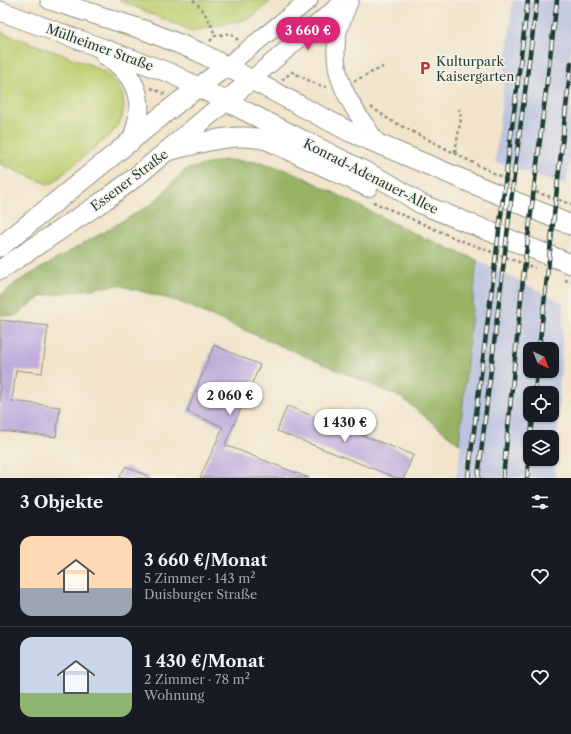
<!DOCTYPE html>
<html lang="de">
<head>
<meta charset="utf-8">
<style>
  :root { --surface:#171b24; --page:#20242c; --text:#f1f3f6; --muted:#9ea1a6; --line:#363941; --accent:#db2777 }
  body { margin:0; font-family:"Libre Caslon Text",serif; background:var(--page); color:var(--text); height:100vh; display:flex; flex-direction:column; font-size:15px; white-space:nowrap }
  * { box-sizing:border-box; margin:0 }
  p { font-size:13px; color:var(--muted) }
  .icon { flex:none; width:22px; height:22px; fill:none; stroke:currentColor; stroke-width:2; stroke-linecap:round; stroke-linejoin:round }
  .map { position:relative; height:478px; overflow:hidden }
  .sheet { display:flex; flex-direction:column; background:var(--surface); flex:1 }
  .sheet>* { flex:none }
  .needle { width:26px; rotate:137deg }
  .fabs { position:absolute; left:523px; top:342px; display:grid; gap:8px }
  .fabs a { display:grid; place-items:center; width:36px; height:36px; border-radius:8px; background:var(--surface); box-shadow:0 1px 3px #0004; font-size:20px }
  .price { position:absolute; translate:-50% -34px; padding:0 9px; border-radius:14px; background:#fff; color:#222; font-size:13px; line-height:26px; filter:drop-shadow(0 1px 2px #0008) }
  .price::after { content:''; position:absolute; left:50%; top:24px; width:12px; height:9px; margin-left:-6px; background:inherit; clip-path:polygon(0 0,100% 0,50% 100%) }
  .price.active { background:var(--accent); color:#fff }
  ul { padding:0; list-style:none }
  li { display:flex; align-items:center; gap:12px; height:100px; padding:0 20px }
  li+li { border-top:1px solid var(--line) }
  li span { display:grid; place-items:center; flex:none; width:112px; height:80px; border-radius:12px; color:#555 }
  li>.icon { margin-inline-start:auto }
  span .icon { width:48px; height:48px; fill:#fffc; stroke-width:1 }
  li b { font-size:17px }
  h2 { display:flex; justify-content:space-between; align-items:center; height:48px; padding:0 20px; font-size:17px }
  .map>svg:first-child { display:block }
  .industrial { fill:#bcc3de; fill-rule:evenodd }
  .green { fill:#becf72; stroke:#6e8653 }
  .forest { fill:#96b264; stroke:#5a784c }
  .building { fill:#bfacdc }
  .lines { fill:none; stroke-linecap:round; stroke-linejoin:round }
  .secondary-casing { stroke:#88907f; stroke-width:19 }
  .primary-casing { stroke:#88907f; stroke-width:21 }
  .path { stroke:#88907f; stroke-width:2.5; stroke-dasharray:3 3; stroke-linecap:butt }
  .secondary { stroke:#fff; stroke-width:17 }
  .primary { stroke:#fff; stroke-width:19 }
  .rail-casing { stroke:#1f3d34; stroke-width:4.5 }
  .rail { stroke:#f7f3e8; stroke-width:3; stroke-dasharray:9; stroke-linecap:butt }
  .labels { text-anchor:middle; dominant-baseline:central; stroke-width:3; stroke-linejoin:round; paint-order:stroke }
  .street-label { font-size:13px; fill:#1f3d34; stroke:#f7f3e8 }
  .poi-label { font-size:13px; fill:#1f3d34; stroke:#f7f3e8; text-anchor:start }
</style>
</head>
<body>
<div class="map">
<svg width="571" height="478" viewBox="0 0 571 478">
  <rect width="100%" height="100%" fill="#f7f3e8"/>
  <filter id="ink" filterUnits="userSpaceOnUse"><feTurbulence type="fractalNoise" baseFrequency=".025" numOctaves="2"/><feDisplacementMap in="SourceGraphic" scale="8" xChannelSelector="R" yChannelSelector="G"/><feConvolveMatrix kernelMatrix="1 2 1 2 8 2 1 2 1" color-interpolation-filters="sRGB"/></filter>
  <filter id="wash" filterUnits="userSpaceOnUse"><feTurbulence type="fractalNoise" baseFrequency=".012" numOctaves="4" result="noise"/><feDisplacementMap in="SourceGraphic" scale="16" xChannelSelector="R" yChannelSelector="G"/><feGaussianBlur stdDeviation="0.9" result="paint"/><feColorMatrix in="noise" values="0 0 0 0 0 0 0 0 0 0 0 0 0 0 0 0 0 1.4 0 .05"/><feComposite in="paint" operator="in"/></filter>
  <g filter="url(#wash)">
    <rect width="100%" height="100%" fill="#f1e4ca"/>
    <path class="industrial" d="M513,0H571V149L566,185L495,162Z
      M477,260L564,303L555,478H456L461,445L459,444ZM530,349H552V371H530ZM530,393H552V415H530ZM530,437H552V459H530Z"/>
    <path class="green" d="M119,0H272L249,19L192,31Z
      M0,32L86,63L106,72L117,85L123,95L124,106L122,118L112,133L50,185L0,164Z"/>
    <path class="forest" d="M224,160L261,162L295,173L415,234L477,260L459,444L402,398L177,301L118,285L42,296L15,316L0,315V296L17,282L152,204L185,170Z"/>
    <g id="blocks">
      <path class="building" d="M0,320L48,326L42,373L16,370L12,401L60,407L56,437L0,431Z
        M214,345L260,365L225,445L309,478H200L223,427L187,412Z
        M287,406L413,455L404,478H397L277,431Z
        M126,466L151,478H119Z"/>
    </g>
  </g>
  <g filter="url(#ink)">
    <use href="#blocks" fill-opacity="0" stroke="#88907f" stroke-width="1"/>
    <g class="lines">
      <g class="secondary-casing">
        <path id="secondary" d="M350,0C346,10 341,21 338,32C328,79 354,108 378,144
          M227,66L309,0
          M251,80L345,0"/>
      </g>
      <g class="primary-casing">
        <path id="primary" d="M50,0L147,31L199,52L350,132L571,225
          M0,11L170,73L390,184L421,204L571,264
          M105,55C139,76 147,105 131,142
          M172,150C204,142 235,132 267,140L368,187
          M0,247L180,101L227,66
          M0,270L105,200L137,176L251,80"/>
      </g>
      <path class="path" d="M193,0C204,10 211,22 215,36
        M210,41L215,36L230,33L238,40
        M282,80L292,72L316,84L329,88
        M354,81L383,67
        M151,88L165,94
        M371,107L390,120L509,181
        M455,152L461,118L459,109
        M536,192L571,204
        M373,202L457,239L535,268
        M565,280L571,282"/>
      <use href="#secondary" class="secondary"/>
      <use href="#primary" class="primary"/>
      <g class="rail-casing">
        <path id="rail" d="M539,349L571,63
          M535,393L537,371
          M531,437L533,415
          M468,478L528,0
          M478,478L515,168L537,0
          M503,478L523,279L557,0
          M527,478L530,446"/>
      </g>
      <use href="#rail" class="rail"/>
    </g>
  </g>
  <defs>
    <g id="parking-bare" transform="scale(1.08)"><path d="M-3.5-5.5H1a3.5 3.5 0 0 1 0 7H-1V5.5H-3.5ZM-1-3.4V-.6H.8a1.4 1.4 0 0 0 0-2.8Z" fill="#c8321e" stroke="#f7f3e8" stroke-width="2.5" paint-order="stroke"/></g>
  </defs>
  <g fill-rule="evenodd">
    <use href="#parking-bare" x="425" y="68"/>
  </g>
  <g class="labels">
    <g class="street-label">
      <text transform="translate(100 47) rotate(20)">Mülheimer Straße</text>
      <text transform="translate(371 176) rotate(27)">Konrad-Adenauer-Allee</text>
      <text transform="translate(129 180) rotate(-37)">Essener Straße</text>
    </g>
    <g class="poi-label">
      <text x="436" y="61">Kulturpark<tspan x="436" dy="15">Kaisergarten</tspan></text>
    </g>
  </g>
</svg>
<div class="fabs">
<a><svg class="needle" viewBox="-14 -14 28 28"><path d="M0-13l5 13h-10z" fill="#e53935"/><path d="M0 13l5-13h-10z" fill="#9ea1a6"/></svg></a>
<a><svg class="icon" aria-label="locate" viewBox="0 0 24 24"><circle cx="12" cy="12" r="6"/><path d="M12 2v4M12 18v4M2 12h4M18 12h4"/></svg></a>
<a><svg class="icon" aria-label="layers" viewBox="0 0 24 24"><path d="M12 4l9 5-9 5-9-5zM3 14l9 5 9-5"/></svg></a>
</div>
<b class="price active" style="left:308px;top:51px">3 660 €</b>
<b class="price" style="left:230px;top:416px">2 060 €</b>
<b class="price" style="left:345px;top:443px">1 430 €</b>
</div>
<section class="sheet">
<h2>3 Objekte<svg class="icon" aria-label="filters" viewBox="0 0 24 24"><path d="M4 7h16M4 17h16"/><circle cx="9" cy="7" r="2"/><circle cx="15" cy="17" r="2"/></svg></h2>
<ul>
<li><span style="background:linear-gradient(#ffd9b3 65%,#9aa5b1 0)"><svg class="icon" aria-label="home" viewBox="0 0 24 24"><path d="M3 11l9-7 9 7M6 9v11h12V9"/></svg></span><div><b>3 660 €/Monat</b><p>5 Zimmer · 143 m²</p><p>Duisburger Straße</p></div><svg class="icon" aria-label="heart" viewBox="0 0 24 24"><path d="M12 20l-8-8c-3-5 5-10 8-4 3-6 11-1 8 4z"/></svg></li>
<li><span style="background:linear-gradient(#c9d6e8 70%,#8fb573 0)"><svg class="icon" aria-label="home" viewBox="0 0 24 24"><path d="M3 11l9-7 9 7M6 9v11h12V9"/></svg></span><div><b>1 430 €/Monat</b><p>2 Zimmer · 78 m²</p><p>Wohnung</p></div><svg class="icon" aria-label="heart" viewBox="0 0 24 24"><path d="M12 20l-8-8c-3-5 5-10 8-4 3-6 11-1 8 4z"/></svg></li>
</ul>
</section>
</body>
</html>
